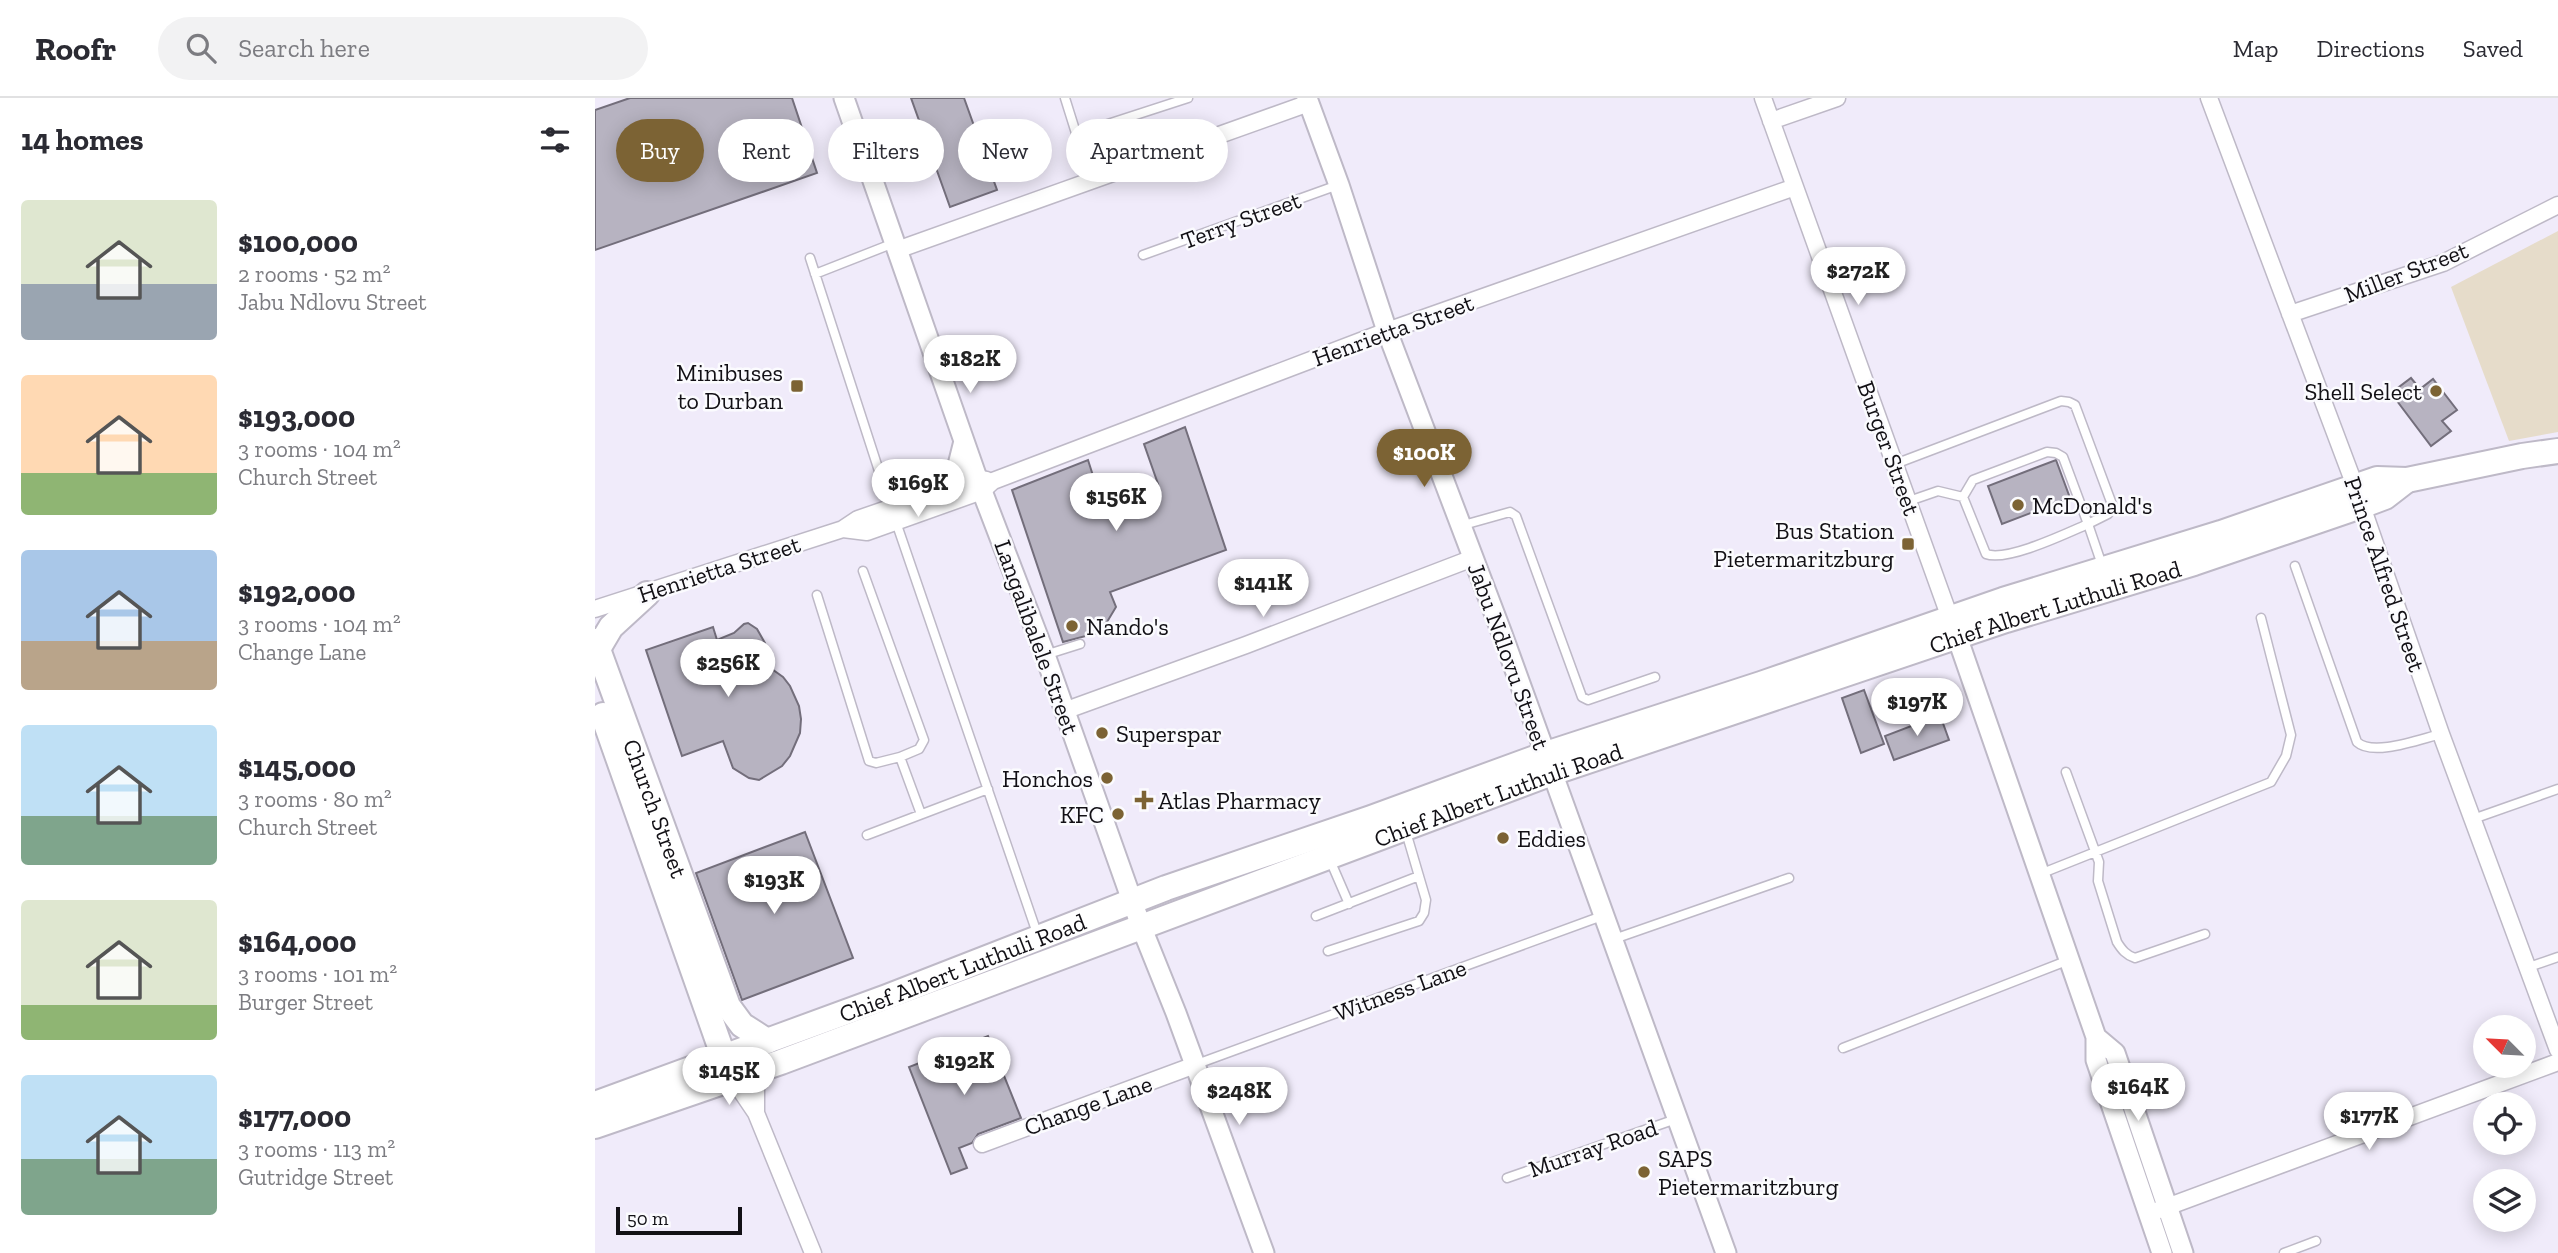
<!DOCTYPE html>
<html lang="en">
<head>
<meta charset="utf-8">
<style>
  :root { --surface:#fff; --page:#f2f2f3; --text:#2b2b33; --muted:#7c7c81; --line:#e1e1e2; --accent:#7c6334 }
  body { margin:0; font-family:"Zilla Slab",serif; background:var(--page); color:var(--text); height:100vh; display:flex; flex-direction:column; font-size:26px; white-space:nowrap }
  * { box-sizing:border-box; margin:0 }
  p { font-size:23px; color:var(--muted) }
  .icon { flex:none; width:38px; height:38px; fill:none; stroke:currentColor; stroke-width:2; stroke-linecap:round; stroke-linejoin:round }
  .map { position:relative; flex:1; overflow:hidden }
  .side { display:flex; flex-direction:column; background:var(--surface); width:595px }
  .side>* { flex:none }
  .banner { position:absolute; left:21px; top:21px; width:665px; height:63px; display:flex; gap:14px }
  .needle { width:46px; rotate:294deg }
  .controls { position:absolute; left:1878px; top:917px; display:grid; gap:14px }
  .controls a { display:grid; place-items:center; width:63px; height:63px; border-radius:50%; background:var(--surface); box-shadow:0 4px 18px #0003; font-size:35px }
  .scale { position:absolute; left:21px; bottom:18px; width:126px; box-sizing:border-box; padding-left:7px; border:4px solid #121015; border-top:0; font-size:19px; line-height:24px; white-space:nowrap; color:#121015; -webkit-text-stroke:5px #fbfbfe; paint-order:stroke }
  .price { position:absolute; translate:-50% -60px; padding:0 16px; border-radius:24px; background:#fff; color:#222; font-size:23px; line-height:46px; filter:drop-shadow(0 2px 4px #0008) }
  .price::after { content:''; position:absolute; left:50%; top:42px; width:21px; height:16px; margin-left:-10px; background:inherit; clip-path:polygon(0 0,100% 0,50% 100%) }
  .price.on { background:var(--accent); color:#fff }
  ul { padding:0; list-style:none }
  li { display:flex; align-items:center; gap:21px; height:175px; padding:0 21px }
  li span { display:grid; place-items:center; flex:none; width:196px; height:140px; border-radius:7px; color:#555 }
  li>.icon { margin-inline-start:auto }
  span .icon { width:84px; height:84px; fill:#fffc; stroke-width:1 }
  li b { font-size:30px }
  h2 { display:flex; justify-content:space-between; align-items:center; height:84px; padding:0 21px; font-size:30px }
  .tag { padding:0 24px; border-radius:32px; background:var(--surface); box-shadow:0 4px 18px #0003; font-size:24px; line-height:63px }
  .tag.on { background:var(--accent); color:#fff }
  header { display:flex; align-items:center; gap:42px; box-sizing:border-box; height:98px; padding:0 35px; background:var(--surface); border-bottom:2px solid var(--line) }
  header strong { font-size:33px }
  nav { display:flex; gap:38px; margin-inline-start:auto; font-size:24px }
  .search { width:490px; height:63px; background:var(--page); display:flex; align-items:center; gap:18px; box-sizing:border-box; padding:0 24px; border-radius:38px; color:var(--muted); font-size:26px }
  main { display:flex; flex:1; min-height:0 }
  .map>svg:first-child { display:block }
  .green { fill:#e6dcca }
  .building { fill:#b7b3c1; stroke:#736e7b; stroke-width:2 }
  .lines { fill:none; stroke-linecap:round; stroke-linejoin:round }
  .service-casing { stroke:#beb9c7; stroke-width:11 }
  .minor-casing { stroke:#beb9c7; stroke-width:19 }
  .tertiary-casing { stroke:#beb9c7; stroke-width:23 }
  .primary-casing { stroke:#beb9c7; stroke-width:28 }
  .service { stroke:#fff; stroke-width:8 }
  .minor { stroke:#fff; stroke-width:16 }
  .tertiary { stroke:#fff; stroke-width:19 }
  .primary { stroke:#fff; stroke-width:24 }
  .poi-dot { fill:#7c6334; stroke:#fbfbfe; stroke-width:2.5 }
  .labels { text-anchor:middle; dominant-baseline:central; stroke-width:5; stroke-linejoin:round; paint-order:stroke }
  .street-label { font-size:24px; fill:#121015; stroke:#fbfbfe }
  .poi-label { font-size:24px; fill:#121015; stroke:#fbfbfe; text-anchor:start }
</style>
</head>
<body>
<header>
<strong>Roofr</strong>
<div class="search"><svg class="icon" aria-label="search" viewBox="0 0 24 24"><circle cx="10" cy="10" r="6"/><path d="M15 15l6 6"/></svg>Search here</div>
<nav><a>Map</a><a>Directions</a><a>Saved</a></nav>
</header>
<main>
<section class="side">
<h2>14 homes<svg class="icon" aria-label="filters" viewBox="0 0 24 24"><path d="M4 7h16M4 17h16"/><circle cx="9" cy="7" r="2"/><circle cx="15" cy="17" r="2"/></svg></h2>
<ul>
<li><span style="background:linear-gradient(#dfe7d0 60%,#9aa5b1 0)"><svg class="icon" aria-label="home" viewBox="0 0 24 24"><path d="M3 11l9-7 9 7M6 9v11h12V9"/></svg></span><div><b>$100,000</b><p>2 rooms · 52 m²</p><p>Jabu Ndlovu Street</p></div></li>
<li><span style="background:linear-gradient(#ffd9b3 70%,#8fb573 0)"><svg class="icon" aria-label="home" viewBox="0 0 24 24"><path d="M3 11l9-7 9 7M6 9v11h12V9"/></svg></span><div><b>$193,000</b><p>3 rooms · 104 m²</p><p>Church Street</p></div></li>
<li><span style="background:linear-gradient(#a9c7e8 65%,#b9a48a 0)"><svg class="icon" aria-label="home" viewBox="0 0 24 24"><path d="M3 11l9-7 9 7M6 9v11h12V9"/></svg></span><div><b>$192,000</b><p>3 rooms · 104 m²</p><p>Change Lane</p></div></li>
<li><span style="background:linear-gradient(#bfe0f5 65%,#7fa58c 0)"><svg class="icon" aria-label="home" viewBox="0 0 24 24"><path d="M3 11l9-7 9 7M6 9v11h12V9"/></svg></span><div><b>$145,000</b><p>3 rooms · 80 m²</p><p>Church Street</p></div></li>
<li><span style="background:linear-gradient(#dfe7d0 75%,#8fb573 0)"><svg class="icon" aria-label="home" viewBox="0 0 24 24"><path d="M3 11l9-7 9 7M6 9v11h12V9"/></svg></span><div><b>$164,000</b><p>3 rooms · 101 m²</p><p>Burger Street</p></div></li>
<li><span style="background:linear-gradient(#bfe0f5 60%,#7fa58c 0)"><svg class="icon" aria-label="home" viewBox="0 0 24 24"><path d="M3 11l9-7 9 7M6 9v11h12V9"/></svg></span><div><b>$177,000</b><p>3 rooms · 113 m²</p><p>Gutridge Street</p></div></li>
</ul>
</section>
<div class="map">
<svg width="1963" height="1155" viewBox="0 0 1963 1155">
  <rect width="100%" height="100%" fill="#f0ebfa"/>
  <path class="green" d="M1963,133V334L1914,343L1856,189Z"/>
  <path class="building" d="M35,0H197L222,75L0,152V12Z
    M316,0H369L402,92L355,109Z
    M1816,280L1825,291L1838,281L1862,312L1847,323L1856,333L1836,348L1796,295Z
    M590,329L631,452L515,494L521,509L506,534L468,544L417,392L493,362L508,409L563,386L549,346Z
    M1461,362L1475,400L1407,426L1393,388Z
    M153,525L162,531L170,545L174,569L188,579L195,588L204,608L206,621L205,635L195,658L187,668L164,682L154,680L138,670L128,643L87,658L51,552L118,529L122,542L139,535L149,526Z
    M1269,592L1289,646L1266,655L1247,600Z
    M1345,617L1354,642L1299,662L1290,638Z
    M210,734L258,860L147,902L101,775Z
    M393,938L426,1020L383,1036L377,1045L364,1050L372,1070L356,1076L314,969Z"/>
  <g class="lines">
    <g class="service-casing">
      <path id="service" d="M470,0L496,83
        M482,36L593,0
        M548,157L743,87
        M215,160L296,410
        M220,176L299,145
        M1452,354L1461,355L1468,359L1493,426C1472,435 1412,464 1391,456L1368,399L1378,382Z
        M1300,366L1466,303L1474,304L1480,307L1518,409L1513,416L1493,426L1507,467
        M1314,403L1343,393L1368,399
        M301,424L443,838
        M865,428L915,414L921,418L987,599L993,602L1060,579
        M1700,468L1762,644C1778,659 1825,641 1846,636
        M268,473L329,642L324,651L305,659
        M222,497L274,663L281,665L305,659L326,716
        M450,557L485,546
        M1471,674L1504,764L1503,783L1522,844C1527,852 1531,857 1540,860L1610,836
        M1878,721L1963,691
        M272,737L393,691
        M735,762L754,806
        M1445,776L1676,684L1691,658L1696,637L1666,520
        M721,818L824,778
        M1019,841L1194,780
        M733,853L824,823L829,815L831,802L811,734
        M1934,869L1963,859
        M1248,950L1474,862
        M602,966L1007,818
        M912,1080L1081,1021
        M1689,1155L1721,1143"/>
    </g>
    <g class="minor-casing">
      <path id="minor" d="M1168,0L1355,520
        M1614,0L1760,388L1846,636L1963,952
        M1176,23L1242,0
        M302,152L714,5
        M1695,216L1848,165L1963,107
        M248,431L272,434L387,393L398,383L792,233L1200,89
        M0,511L248,431L263,421L382,380L392,382
        M469,613L651,547L878,460
        M138,981L161,1015L218,1155
        M161,1015V972
        M387,1046L600,967
        M1561,1113L1963,964"/>
    </g>
    <g class="tertiary-casing">
      <path id="tertiary" d="M249,0L382,380L450,557L546,828L581,915L669,1155
        M712,0L744,87L792,233L906,533L1131,1155
        M340,395L361,375L369,343
        M1358,527L1501,939V962L1567,1155
        M1501,939L1520,955L1588,1155"/>
    </g>
    <g class="primary-casing">
      <g id="primary">
        <path id="s1" d="M0,543L133,908L147,927L172,943"/>
        <path d="M3,551L16,529L52,496"/>
        <path d="M8,617L129,960"/>
        <path id="s2" d="M0,1006L292,899L571,790L776,720L951,656L1166,586L1408,502L1626,435L1782,381L1812,382L1927,358L1963,353"/>
        <path id="s3" d="M0,1028L186,964L957,675L1411,522L1599,465L1766,408L1790,399L1812,382"/>
      </g>
    </g>
    <use href="#service" class="service"/>
    <use href="#minor" class="minor"/>
    <use href="#tertiary" class="tertiary"/>
    <use href="#primary" class="primary"/>
  </g>
  <g class="poi-dot">
    <rect x="195" y="281" width="14" height="14" rx="3.5"/>
    <circle cx="1841" cy="293" r="7"/>
    <circle cx="1423" cy="407" r="7"/>
    <rect x="1306" y="439" width="14" height="14" rx="3.5"/>
    <circle cx="477" cy="528" r="7"/>
    <circle cx="507" cy="635" r="7"/>
    <circle cx="512" cy="680" r="7"/>
    <path d="M545.5 691.5h7v7h7v7h-7v7h-7v-7h-7v-7h7z"/>
    <circle cx="523" cy="716" r="7"/>
    <circle cx="908" cy="740" r="7"/>
    <circle cx="1049" cy="1074" r="7"/>
  </g>
  <g class="labels">
    <g class="street-label">
      <text transform="translate(646 122) rotate(-20)">Terry Street</text>
      <text transform="translate(1811 174) rotate(-21)">Miller Street</text>
      <text transform="translate(798 232) rotate(-20)">Henrietta Street</text>
      <text transform="translate(1294 350) rotate(70)">Burger Street</text>
      <text transform="translate(124 471) rotate(-18)">Henrietta Street</text>
      <text transform="translate(1790 476) rotate(71)">Prince Alfred Street</text>
      <text stroke="none"><textPath href="#s3" startOffset="1550">Chief Albert Luthuli Road</textPath></text>
      <text transform="translate(442 539) rotate(70)">Langalibalele Street</text>
      <text transform="translate(914 558) rotate(70)">Jabu Ndlovu Street</text>
      <text stroke="none"><textPath href="#s3" startOffset="962">Chief Albert Luthuli Road</textPath></text>
      <text stroke="none"><textPath href="#s1" startOffset="178">Church Street</textPath></text>
      <text stroke="none"><textPath href="#s2" startOffset="392">Chief Albert Luthuli Road</textPath></text>
      <text transform="translate(805 892) rotate(-20)">Witness Lane</text>
      <text transform="translate(493 1007) rotate(-20)">Change Lane</text>
      <text transform="translate(998 1050) rotate(-19)">Murray Road</text>
    </g>
    <g class="poi-label">
      <text x="188" y="274" text-anchor="end">Minibuses<tspan x="188" dy="28">to Durban</tspan></text>
      <text x="1827" y="293" text-anchor="end">Shell Select</text>
      <text x="1437" y="407">McDonald's</text>
      <text x="1299" y="432" text-anchor="end">Bus Station<tspan x="1299" dy="28">Pietermaritzburg</tspan></text>
      <text x="491" y="528">Nando's</text>
      <text x="521" y="635">Superspar</text>
      <text x="498" y="680" text-anchor="end">Honchos</text>
      <text x="563" y="702">Atlas Pharmacy</text>
      <text x="509" y="716" text-anchor="end">KFC</text>
      <text x="922" y="740">Eddies</text>
      <text x="1063" y="1060">SAPS<tspan x="1063" dy="28">Pietermaritzburg</tspan></text>
    </g>
  </g>
</svg>
<div class="controls">
<a><svg class="needle" viewBox="-14 -14 28 28"><path d="M0-13l5 13h-10z" fill="#e53935"/><path d="M0 13l5-13h-10z" fill="#7c7c81"/></svg></a>
<a><svg class="icon" aria-label="locate" viewBox="0 0 24 24"><circle cx="12" cy="12" r="6"/><path d="M12 2v4M12 18v4M2 12h4M18 12h4"/></svg></a>
<a><svg class="icon" aria-label="layers" viewBox="0 0 24 24"><path d="M12 4l9 5-9 5-9-5zM3 14l9 5 9-5"/></svg></a>
</div>
<div class="scale">50 m</div>
<b class="price" style="left:1263px;top:209px">$272K</b>
<b class="price" style="left:375px;top:297px">$182K</b>
<b class="price on" style="left:829px;top:391px">$100K</b>
<b class="price" style="left:323px;top:421px">$169K</b>
<b class="price" style="left:521px;top:435px">$156K</b>
<b class="price" style="left:668px;top:521px">$141K</b>
<b class="price" style="left:133px;top:601px">$256K</b>
<b class="price" style="left:1322px;top:640px">$197K</b>
<b class="price" style="left:179px;top:818px">$193K</b>
<b class="price" style="left:369px;top:999px">$192K</b>
<b class="price" style="left:134px;top:1009px">$145K</b>
<b class="price" style="left:1543px;top:1025px">$164K</b>
<b class="price" style="left:644px;top:1029px">$248K</b>
<b class="price" style="left:1774px;top:1054px">$177K</b>
<div class="banner">
<a class="tag on">Buy</a>
<a class="tag">Rent</a>
<a class="tag">Filters</a>
<a class="tag">New</a>
<a class="tag">Apartment</a>
</div>
</div>
</main>
</body>
</html>
